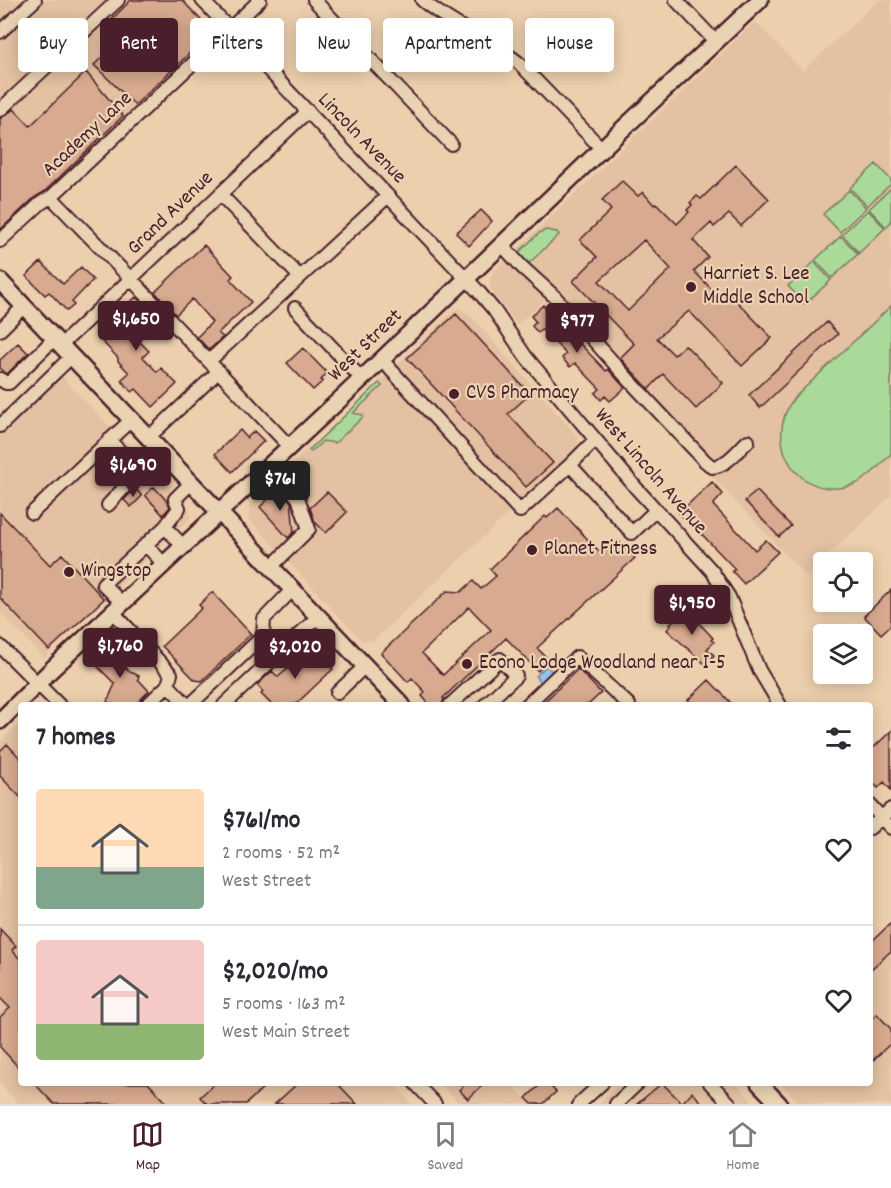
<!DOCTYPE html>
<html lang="en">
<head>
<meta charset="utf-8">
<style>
  :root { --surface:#fff; --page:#f2f2f3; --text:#2b2b33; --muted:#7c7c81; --line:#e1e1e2; --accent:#4a1f2b }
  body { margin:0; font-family:Dekko,sans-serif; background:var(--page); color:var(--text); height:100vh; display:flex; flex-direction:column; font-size:22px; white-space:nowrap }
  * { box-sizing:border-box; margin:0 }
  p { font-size:20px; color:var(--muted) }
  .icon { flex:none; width:33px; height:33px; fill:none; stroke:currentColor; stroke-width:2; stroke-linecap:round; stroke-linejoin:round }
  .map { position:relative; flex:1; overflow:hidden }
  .side { position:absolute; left:18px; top:702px; width:855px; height:384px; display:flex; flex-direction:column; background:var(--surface); border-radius:6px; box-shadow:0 3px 15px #0003 }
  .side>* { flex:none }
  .banner { position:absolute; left:18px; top:18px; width:855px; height:54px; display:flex; gap:12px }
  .fabs { position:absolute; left:813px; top:552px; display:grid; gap:12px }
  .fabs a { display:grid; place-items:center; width:60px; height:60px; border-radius:6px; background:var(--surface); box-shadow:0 3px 15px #0003; font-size:30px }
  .price { position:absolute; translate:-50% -51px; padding:0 14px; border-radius:6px; background:var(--accent); color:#fff; font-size:20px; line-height:39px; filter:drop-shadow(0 2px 3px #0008) }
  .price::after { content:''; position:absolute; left:50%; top:36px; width:18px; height:14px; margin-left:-9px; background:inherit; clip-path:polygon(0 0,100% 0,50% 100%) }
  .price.current { background:#222; color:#fff }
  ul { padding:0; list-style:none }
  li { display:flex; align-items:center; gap:18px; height:150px; padding:0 18px }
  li+li { border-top:2px solid var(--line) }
  li span { display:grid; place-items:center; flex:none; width:168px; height:120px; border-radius:6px; color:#555 }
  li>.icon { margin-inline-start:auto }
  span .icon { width:72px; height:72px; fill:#fffc; stroke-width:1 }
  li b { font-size:26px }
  h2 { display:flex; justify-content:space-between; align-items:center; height:72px; padding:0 18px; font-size:26px }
  .pill { padding:0 21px; border-radius:6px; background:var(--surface); box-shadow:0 3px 15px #0003; font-size:21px; line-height:54px }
  .pill.current { background:var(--accent); color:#fff }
  .tabs { display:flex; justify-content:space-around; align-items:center; height:84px; border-top:2px solid var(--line); background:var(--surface); font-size:16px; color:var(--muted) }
  .tabs a { display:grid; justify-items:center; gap:3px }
  .tabs .current { color:var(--accent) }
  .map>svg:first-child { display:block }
  .built { fill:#e3c1a2 }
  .green { fill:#aada9a; stroke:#7a7c62; stroke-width:1.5 }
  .water { fill:#93c3ee; stroke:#7681a0; stroke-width:1.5 }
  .building { fill:#d8aa8f; stroke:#4a1f2b; stroke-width:1.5; fill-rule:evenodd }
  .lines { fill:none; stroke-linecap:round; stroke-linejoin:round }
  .minor-casing { stroke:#4a1f2b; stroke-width:16 }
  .major-casing { stroke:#4a1f2b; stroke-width:20 }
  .minor { stroke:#e9d3b2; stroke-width:12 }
  .major { stroke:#e9d3b2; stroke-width:15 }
  .poi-dot { fill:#4a1f2b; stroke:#e9d3b2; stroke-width:2 }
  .labels { text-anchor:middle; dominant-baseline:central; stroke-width:4.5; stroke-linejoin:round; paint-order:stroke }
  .street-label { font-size:21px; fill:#4a1f2b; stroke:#e9d3b2 }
  .poi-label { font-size:21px; fill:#4a1f2b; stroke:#e9d3b2; text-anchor:start }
</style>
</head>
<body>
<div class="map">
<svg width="891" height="1104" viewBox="0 0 891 1104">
  <rect width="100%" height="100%" fill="#eccfad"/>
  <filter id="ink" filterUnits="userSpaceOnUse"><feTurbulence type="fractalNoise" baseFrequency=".0167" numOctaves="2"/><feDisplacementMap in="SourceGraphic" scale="12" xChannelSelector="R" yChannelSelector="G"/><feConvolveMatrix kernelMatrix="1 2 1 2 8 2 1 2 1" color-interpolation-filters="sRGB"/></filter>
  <g filter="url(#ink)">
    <path class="built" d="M0,0H184L217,35L0,235Z
      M879,0H891V496L806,576L545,299L517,325L492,291L489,282L492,273L755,22L803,71Z
      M457,308L468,313L578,437V448L374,640L362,641L249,519V505Z
      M54,369L189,508L190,518L44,658L0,612V422Z
      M21,722V1083H273L251,1104H19L0,1084V742Z
      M889,924L891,926V1104H800L780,1083H870V942Z
      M274,1083H393L412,1104H252Z
      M440,1083H510L530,1104H460Z
      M620,1083H735L755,1104H598Z"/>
    <path class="green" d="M876,164L891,180V184L867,206L850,188Z
      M891,188V222L886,227L869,209Z
      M849,190L866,208L840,232L823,214Z
      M868,210L885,228L859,253L842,234Z
      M546,230L557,232L559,235L526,266L517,254L539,233Z
      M841,236L858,254L832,278L815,260Z
      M814,262L831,280L805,304L788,286Z
      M891,306V454C880,465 869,478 855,484C801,505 760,444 794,398Z
      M379,383L382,386L353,413L363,415L362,418L335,443L323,441L311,452L309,450Z"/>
    <path class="water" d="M546,666L552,671L542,682H540L536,676Z"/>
    <path class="building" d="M131,0H182L212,32L135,105L94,65L126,34L112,19Z
      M86,72L123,116L44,192L35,197L0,230V119L14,109L30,126Z
      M736,165L769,199L741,226L729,214L714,227L711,223L693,240L708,257L694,271L718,296L725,289L772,338L742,366L689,311L657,338L674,355L685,345L723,383L696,409L663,374L649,389L620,358L634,344L573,281L597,257L580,240L611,210L602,200L622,181L638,196L643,192L654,205L656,203L677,224L689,212L687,210L692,205L690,203L697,196L701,199ZM644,240L671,269L628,311L599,281Z
      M481,210L492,221L469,246L456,233Z
      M204,245L233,276L230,279L251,302L218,333L223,337L209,350L197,337L212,322L192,299L176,315L155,292Z
      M41,262L63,284L81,267L93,280L72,302L74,305L67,311L49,292L45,295L26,276Z
      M136,297L159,320L138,340L149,351L143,357L157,372L161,368L177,384L153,407L136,389L132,392L121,380L129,373L118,361V358L96,335Z
      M543,305L606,371L608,369L625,388L610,401L605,396L601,400L595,393L600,389L575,363L570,367L562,358L566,354L542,329L538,333L532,326L536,322L531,316Z
      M456,314L530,394L508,414L553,463L526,487L407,358Z
      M827,322L838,334L760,408L749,395Z
      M18,343L28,353L7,374L0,368V360Z
      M303,348L327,373L321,380L323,381L313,390L287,363Z
      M240,430L247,438L254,431L264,441L232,472L215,454Z
      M712,482L723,494L713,505L755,550L766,540L778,552L744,584L732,571L735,569L692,524L690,525L679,513Z
      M154,487L167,501L170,507L163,515L145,495Z
      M135,488L142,496L131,507L124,500Z
      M279,488L291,502L294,532L288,538L260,507Z
      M757,491L791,526L779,537L745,501Z
      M327,492L347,512L326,533L315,522L310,508Z
      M558,508L599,551L618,541L635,558L537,648L549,660L538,671L506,638L443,698L444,699L442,705H430L422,696L425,692L412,678L408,682L381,653L447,591L461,592L473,581L481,589L496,576L490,569L545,516L547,518ZM469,607L491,630L443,675L422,653Z
      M0,513L50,565L62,554L104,599L49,650L0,598Z
      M891,590V625L881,634L864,616Z
      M212,592L251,634L202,681L195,680L162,646L202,608L199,605Z
      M685,608L713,638L711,640L714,642L707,649L714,655L706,665L667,630L671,625L670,624Z
      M104,645L129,671L139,676L138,679L149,691L141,699L138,705H113L107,702L115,684L90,659Z
      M315,650L333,669L295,705H272L261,694L263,692L257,685L272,671L278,677L309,651L311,654Z
      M578,669L601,693L588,705H541Z
      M709,680L733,705H693L688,700Z
      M891,731V790L884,782L878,788L870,780V751Z
      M7,744L21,759V798L0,776V751Z
      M891,923V951L870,970V943Z
      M0,929L16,946L12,950L21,960V1070L0,1047V1017L10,1008L0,998Z
      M877,1014L891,1029V1043L870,1063V1020Z
      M34,1083H148L168,1104H54Z
      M215,1083H268L246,1104H207L200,1097Z
      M298,1083H337L357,1104H275Z
      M466,1083H485L468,1099L459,1090Z
      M542,1083H547L556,1092L543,1104H532L526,1098Z
      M662,1083L682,1103L692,1092L703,1104H637Z"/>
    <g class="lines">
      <g class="minor-casing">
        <path id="minor" d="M202,0L478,291L494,310L526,357L548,383L637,489L712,571L729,597L759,670L780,705
          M314,0L451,144
          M422,0C451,25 488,39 519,63L602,149
          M676,0L716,42
          M0,32L35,0
          M0,110L118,0
          M220,194L300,277
          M51,197L131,279L290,447
          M0,241L41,203L51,197L260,0
          M502,245L522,267L555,297L628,379L705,461L712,467C727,466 738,450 748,441
          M295,308L362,379
          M0,330L24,306
          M61,345L308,111
          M382,360L520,511L570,465
          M209,361L388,196
          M0,379L6,383H9L55,338
          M0,426L72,356
          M149,437L219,371
          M595,440L570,465L632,533L656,510
          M269,465L298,498L309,529L271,567
          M108,505L135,476L137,471L134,466L109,440
          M32,513L132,419
          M165,527L179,508L175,499L192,482
          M146,545L164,564
          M122,603L103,584L165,527L183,546
          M113,612L171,674L168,685L147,705
          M0,646L59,705
          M168,685L187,705
          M337,693L365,666
          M190,705L263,636L264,619L293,589
          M224,705L319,616
          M450,705L500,659L516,676L485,705
          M527,705L577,657L629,705
          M870,805L891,828
          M870,828L891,809
          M415,1083L435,1104
          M710,1083L730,1104
          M579,1104L602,1083
          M616,1104L638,1083"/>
      </g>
      <g class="major-casing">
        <path id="major" d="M0,281L402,705
          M0,721L51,670L349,391L610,141L760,0
          M759,1083L779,1104"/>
      </g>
      <use href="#minor" class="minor"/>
      <use href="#major" class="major"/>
    </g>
  </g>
  <g class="poi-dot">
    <circle cx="691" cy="287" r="6"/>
    <circle cx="454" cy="394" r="6"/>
    <circle cx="532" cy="550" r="6"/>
    <circle cx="69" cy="572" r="6"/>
    <circle cx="467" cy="664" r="6"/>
  </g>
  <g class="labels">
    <g class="street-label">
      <text transform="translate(88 135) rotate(-43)">Academy Lane</text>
      <text transform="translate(361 139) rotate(46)">Lincoln Avenue</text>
      <text transform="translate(171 214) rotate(-44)">Grand Avenue</text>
      <text transform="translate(366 346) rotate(-44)">West Street</text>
      <text transform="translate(650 472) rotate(49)">West Lincoln Avenue</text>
    </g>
    <g class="poi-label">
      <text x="703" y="275">Harriet S. Lee<tspan x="703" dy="24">Middle School</tspan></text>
      <text x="466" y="394">CVS Pharmacy</text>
      <text x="544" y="550">Planet Fitness</text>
      <text x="81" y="572">Wingstop</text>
      <text x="479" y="664">Econo Lodge Woodland near I-5</text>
    </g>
  </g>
</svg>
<div class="fabs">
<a><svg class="icon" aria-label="locate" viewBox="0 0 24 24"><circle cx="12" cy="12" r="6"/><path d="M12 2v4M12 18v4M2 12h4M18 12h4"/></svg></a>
<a><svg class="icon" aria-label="layers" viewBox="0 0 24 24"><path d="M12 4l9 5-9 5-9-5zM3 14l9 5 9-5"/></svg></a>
</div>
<b class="price" style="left:136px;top:352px">$1,650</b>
<b class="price" style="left:577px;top:354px">$977</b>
<b class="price" style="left:133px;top:498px">$1,690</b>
<b class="price current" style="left:280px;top:512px">$761</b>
<b class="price" style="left:692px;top:636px">$1,950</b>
<b class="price" style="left:120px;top:679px">$1,760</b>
<b class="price" style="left:295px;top:680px">$2,020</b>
<div class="banner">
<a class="pill">Buy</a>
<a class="pill current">Rent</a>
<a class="pill">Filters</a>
<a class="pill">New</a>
<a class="pill">Apartment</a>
<a class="pill">House</a>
</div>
<section class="side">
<h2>7 homes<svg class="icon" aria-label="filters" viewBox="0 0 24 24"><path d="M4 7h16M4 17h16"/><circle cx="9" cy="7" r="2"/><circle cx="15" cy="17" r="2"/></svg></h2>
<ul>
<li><span style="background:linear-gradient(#ffd9b3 65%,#7fa58c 0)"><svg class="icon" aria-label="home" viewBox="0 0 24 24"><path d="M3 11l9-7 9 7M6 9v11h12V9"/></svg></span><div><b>$761/mo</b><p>2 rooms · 52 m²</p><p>West Street</p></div><svg class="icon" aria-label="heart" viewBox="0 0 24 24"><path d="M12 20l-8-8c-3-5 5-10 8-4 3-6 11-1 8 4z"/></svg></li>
<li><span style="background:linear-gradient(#f6c9c9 70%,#8fb573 0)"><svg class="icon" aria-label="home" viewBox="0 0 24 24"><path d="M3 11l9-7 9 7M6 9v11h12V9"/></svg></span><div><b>$2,020/mo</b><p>5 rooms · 163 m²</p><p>West Main Street</p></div><svg class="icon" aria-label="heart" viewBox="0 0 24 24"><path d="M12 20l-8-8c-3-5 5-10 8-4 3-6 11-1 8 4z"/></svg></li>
</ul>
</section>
</div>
<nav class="tabs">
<a class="current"><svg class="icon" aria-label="map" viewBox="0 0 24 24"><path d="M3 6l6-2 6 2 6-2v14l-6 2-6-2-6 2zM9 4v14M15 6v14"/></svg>Map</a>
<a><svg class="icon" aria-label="saved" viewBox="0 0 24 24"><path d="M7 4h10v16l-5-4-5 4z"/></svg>Saved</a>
<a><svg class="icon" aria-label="home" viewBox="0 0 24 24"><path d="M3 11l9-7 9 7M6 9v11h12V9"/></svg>Home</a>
</nav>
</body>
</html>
